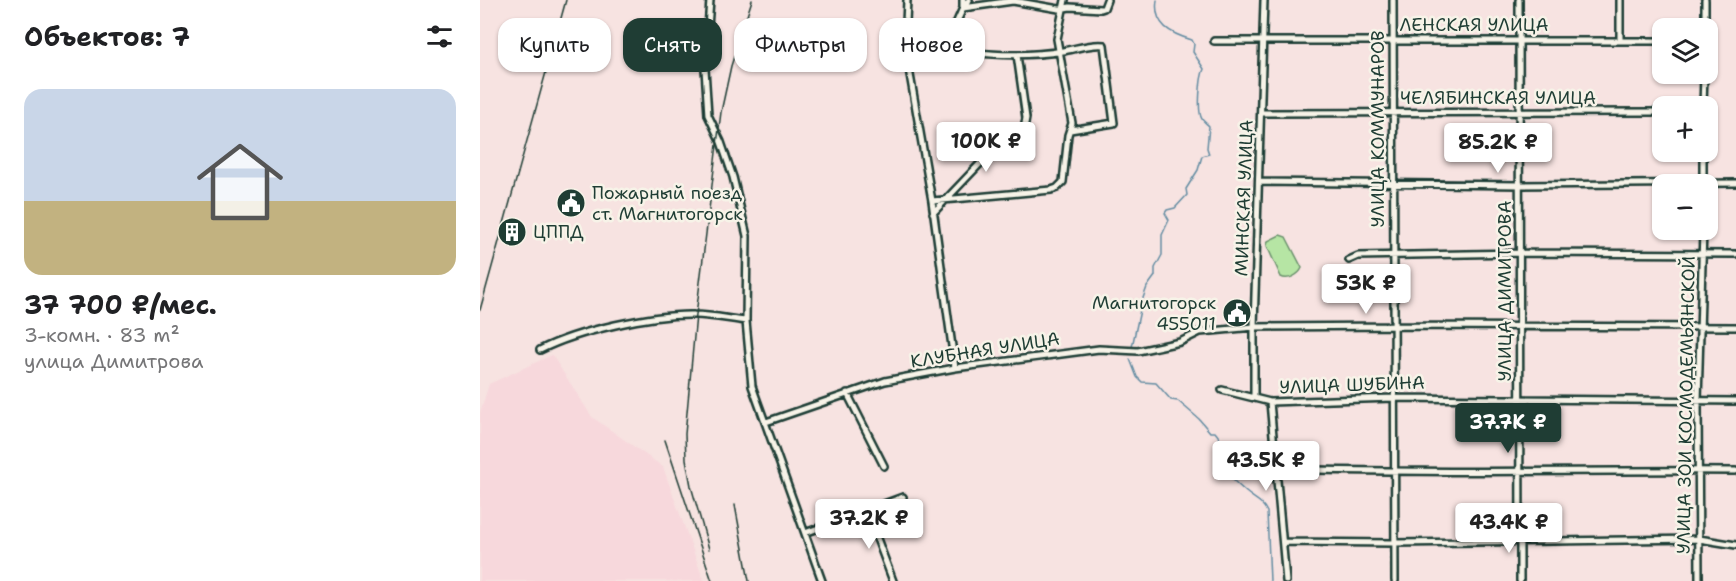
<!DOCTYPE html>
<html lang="ru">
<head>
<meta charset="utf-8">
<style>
  :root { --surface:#fff; --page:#f6f6f6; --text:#202124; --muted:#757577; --accent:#1f3d34 }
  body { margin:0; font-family:"Shantell Sans",sans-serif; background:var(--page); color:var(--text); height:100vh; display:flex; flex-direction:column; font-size:22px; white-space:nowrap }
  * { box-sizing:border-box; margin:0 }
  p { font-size:20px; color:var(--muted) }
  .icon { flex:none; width:33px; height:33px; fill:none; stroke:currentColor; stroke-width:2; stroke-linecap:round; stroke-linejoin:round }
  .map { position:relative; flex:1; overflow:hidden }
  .panel { display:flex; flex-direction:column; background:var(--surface); width:480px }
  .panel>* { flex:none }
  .hud { position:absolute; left:18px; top:18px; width:570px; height:54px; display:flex; gap:12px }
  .tools { position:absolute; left:1172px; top:18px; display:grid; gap:12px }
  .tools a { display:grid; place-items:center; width:66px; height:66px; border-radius:12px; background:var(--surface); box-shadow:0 2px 4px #0004; font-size:30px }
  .price { position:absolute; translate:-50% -51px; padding:0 14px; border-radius:6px; background:#fff; color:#222; font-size:20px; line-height:39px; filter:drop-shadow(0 2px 3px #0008) }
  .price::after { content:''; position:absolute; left:50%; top:36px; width:18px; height:14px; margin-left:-9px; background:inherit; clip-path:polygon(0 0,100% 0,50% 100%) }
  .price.on { background:var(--accent); color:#fff }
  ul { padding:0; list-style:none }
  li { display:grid; align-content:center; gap:12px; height:318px; padding:0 24px }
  li span { display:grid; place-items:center; height:186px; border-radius:18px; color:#555 }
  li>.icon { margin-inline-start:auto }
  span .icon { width:108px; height:108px; fill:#fffc; stroke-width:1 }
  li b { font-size:26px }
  h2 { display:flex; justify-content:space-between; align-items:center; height:72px; padding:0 24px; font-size:26px }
  .chip { padding:0 21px; border-radius:18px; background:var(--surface); box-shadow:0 2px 4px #0004; font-size:21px; line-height:54px }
  .chip.on { background:var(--accent); color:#fff }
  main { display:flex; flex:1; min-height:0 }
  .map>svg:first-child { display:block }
  .built { fill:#f7d8dc }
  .green { fill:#b6e5a4; stroke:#6a916c; stroke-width:1.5 }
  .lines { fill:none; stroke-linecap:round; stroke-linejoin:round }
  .stream { stroke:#638ca2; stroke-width:1.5 }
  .minor-casing { stroke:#1f3d34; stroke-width:10 }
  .minor { stroke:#f7f3e8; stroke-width:5 }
  .rail { stroke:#1f3d34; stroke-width:1.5 }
  .labels { text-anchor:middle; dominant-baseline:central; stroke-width:5; stroke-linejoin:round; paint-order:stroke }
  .street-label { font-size:18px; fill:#1f3d34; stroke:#f7f3e8 }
  .poi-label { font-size:18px; fill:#1f3d34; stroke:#f7f3e8; text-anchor:start }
</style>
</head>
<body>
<main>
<section class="panel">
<h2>Объектов: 7<svg class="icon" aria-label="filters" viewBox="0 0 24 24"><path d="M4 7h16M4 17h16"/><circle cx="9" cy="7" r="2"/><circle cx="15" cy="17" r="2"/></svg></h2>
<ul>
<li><span style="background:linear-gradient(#c9d6e8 60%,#c2b280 0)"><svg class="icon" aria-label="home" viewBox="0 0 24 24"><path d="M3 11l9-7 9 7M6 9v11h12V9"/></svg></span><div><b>37 700 ₽/мес.</b><p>3-комн. · 83 m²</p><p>улица Димитрова</p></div></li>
</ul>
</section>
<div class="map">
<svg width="1256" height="581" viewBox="0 0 1256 581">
  <rect width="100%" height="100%" fill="#f7e3e1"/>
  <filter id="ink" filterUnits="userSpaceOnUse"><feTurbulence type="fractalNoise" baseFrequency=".0167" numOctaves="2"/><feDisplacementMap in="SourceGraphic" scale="12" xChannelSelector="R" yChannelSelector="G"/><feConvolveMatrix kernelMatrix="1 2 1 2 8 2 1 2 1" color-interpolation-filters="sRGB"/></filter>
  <g filter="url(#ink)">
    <path class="built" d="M72,355L112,417L183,467L224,581H0V413L9,384Z"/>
    <path class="green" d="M800,235L806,237L822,268C819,275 808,281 801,277L787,246L788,241Z"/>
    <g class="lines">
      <path class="stream" d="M652,347L662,301L667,287L675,276V268L682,255V235L689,220L685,213L687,210L695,208L707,195L706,189L718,170L722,156L729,154L727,148L729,126C727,124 723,121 722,119C717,112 720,77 724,69L713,52L714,44L712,40C691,34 673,25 677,0
        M650,359L657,377L662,382L676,383L691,400L698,401L719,419L730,432H735C743,441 742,448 736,459C742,471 756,483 766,492C775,500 781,500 787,512L790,581"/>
      <g class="minor-casing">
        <path id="minor" d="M230,0L225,69L228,115L241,142L253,177L267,236L266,321L272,386L342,581
          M427,0L425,46L452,201L475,368
          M913,0L915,581
          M1039,0L1040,581
          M483,8L533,1L579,9L590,7L621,9L624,8L627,0
          M483,8L489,0
          M1225,28V0
          M1140,40V0
          M734,41H1182
          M467,44C492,58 553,56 583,51C595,49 612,43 624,45L634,123L590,130
          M430,68L467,44L483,8V0
          M1223,106L1224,74
          M782,113L1182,112
          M1223,152V184
          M780,182L1040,185L1256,183
          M452,201L571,190L577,188L583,182L588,135L592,123L577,39L585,0
          M453,213L514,149L538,140L543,135L546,118L537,55
          M869,260L878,256L1041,253L1256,254
          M60,350C97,331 172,314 214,315C231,315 249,319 266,321
          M742,390L790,402L914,398L1256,401
          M367,393L404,466
          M774,398V327L784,0
          M790,402L806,581
          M286,422L405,381L475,368L619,349L658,351L700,342L720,332L732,331L774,327L914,326L1256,327
          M795,469C949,474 1102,470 1256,471
          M387,512L413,581
          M325,533L423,497
          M803,542L915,543L1219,539L1256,545
          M1219,581L1218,401L1223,230"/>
      </g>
      <use href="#minor" class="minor"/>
      <path class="rail" d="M0,310L86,0
        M185,440L232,581
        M255,505L269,581
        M229,549L211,486L206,459L205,434L216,315L241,112L251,66L272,0"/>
    </g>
  </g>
  <defs>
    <g id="civic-disc" transform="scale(1.5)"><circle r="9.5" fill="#1f3d34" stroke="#f7f3e8"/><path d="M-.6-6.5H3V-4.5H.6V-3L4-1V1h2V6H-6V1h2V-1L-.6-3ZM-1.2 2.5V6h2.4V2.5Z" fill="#fff"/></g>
    <g id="building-disc" transform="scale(1.5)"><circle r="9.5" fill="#1f3d34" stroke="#f7f3e8"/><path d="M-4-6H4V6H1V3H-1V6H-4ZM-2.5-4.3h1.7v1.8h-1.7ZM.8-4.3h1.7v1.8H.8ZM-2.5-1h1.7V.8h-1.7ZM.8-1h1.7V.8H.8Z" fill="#fff"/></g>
  </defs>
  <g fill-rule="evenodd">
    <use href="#civic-disc" x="91" y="203"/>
    <use href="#building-disc" x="32" y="232"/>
    <use href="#civic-disc" x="757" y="313"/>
  </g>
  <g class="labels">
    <g class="street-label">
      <text x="994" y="25">ЛЕНСКАЯ УЛИЦА</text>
      <text x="1018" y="98">ЧЕЛЯБИНСКАЯ УЛИЦА</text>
      <text transform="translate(898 129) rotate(-90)">УЛИЦА КОММУНАРОВ</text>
      <text transform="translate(764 198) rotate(-88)">МИНСКАЯ УЛИЦА</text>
      <text transform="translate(1025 291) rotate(-90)">УЛИЦА ДИМИТРОВА</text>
      <text transform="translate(505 350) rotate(-9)">КЛУБНАЯ УЛИЦА</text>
      <text transform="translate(872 385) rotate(-2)">УЛИЦА ШУБИНА</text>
      <text transform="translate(1206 405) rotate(-89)">УЛИЦА ЗОИ КОСМОДЕМЬЯНСКОЙ</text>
    </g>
    <g class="poi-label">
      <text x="112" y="193">Пожарный поезд<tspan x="112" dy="21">ст. Магнитогорск</tspan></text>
      <text x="53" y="232">ЦППД</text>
      <text x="736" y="303" text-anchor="end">Магнитогорск<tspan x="736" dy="21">455011</tspan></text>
    </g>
  </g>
</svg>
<div class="tools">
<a><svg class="icon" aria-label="layers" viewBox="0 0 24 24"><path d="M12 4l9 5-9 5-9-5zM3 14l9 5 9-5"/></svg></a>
<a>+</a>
<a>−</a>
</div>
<b class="price" style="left:506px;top:173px">100K ₽</b>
<b class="price" style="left:1018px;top:174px">85.2K ₽</b>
<b class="price" style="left:886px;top:315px">53K ₽</b>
<b class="price on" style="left:1028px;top:454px">37.7K ₽</b>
<b class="price" style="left:786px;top:492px">43.5K ₽</b>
<b class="price" style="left:389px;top:550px">37.2K ₽</b>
<b class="price" style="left:1029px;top:554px">43.4K ₽</b>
<div class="hud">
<a class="chip">Купить</a>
<a class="chip on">Снять</a>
<a class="chip">Фильтры</a>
<a class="chip">Новое</a>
</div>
</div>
</main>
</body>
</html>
